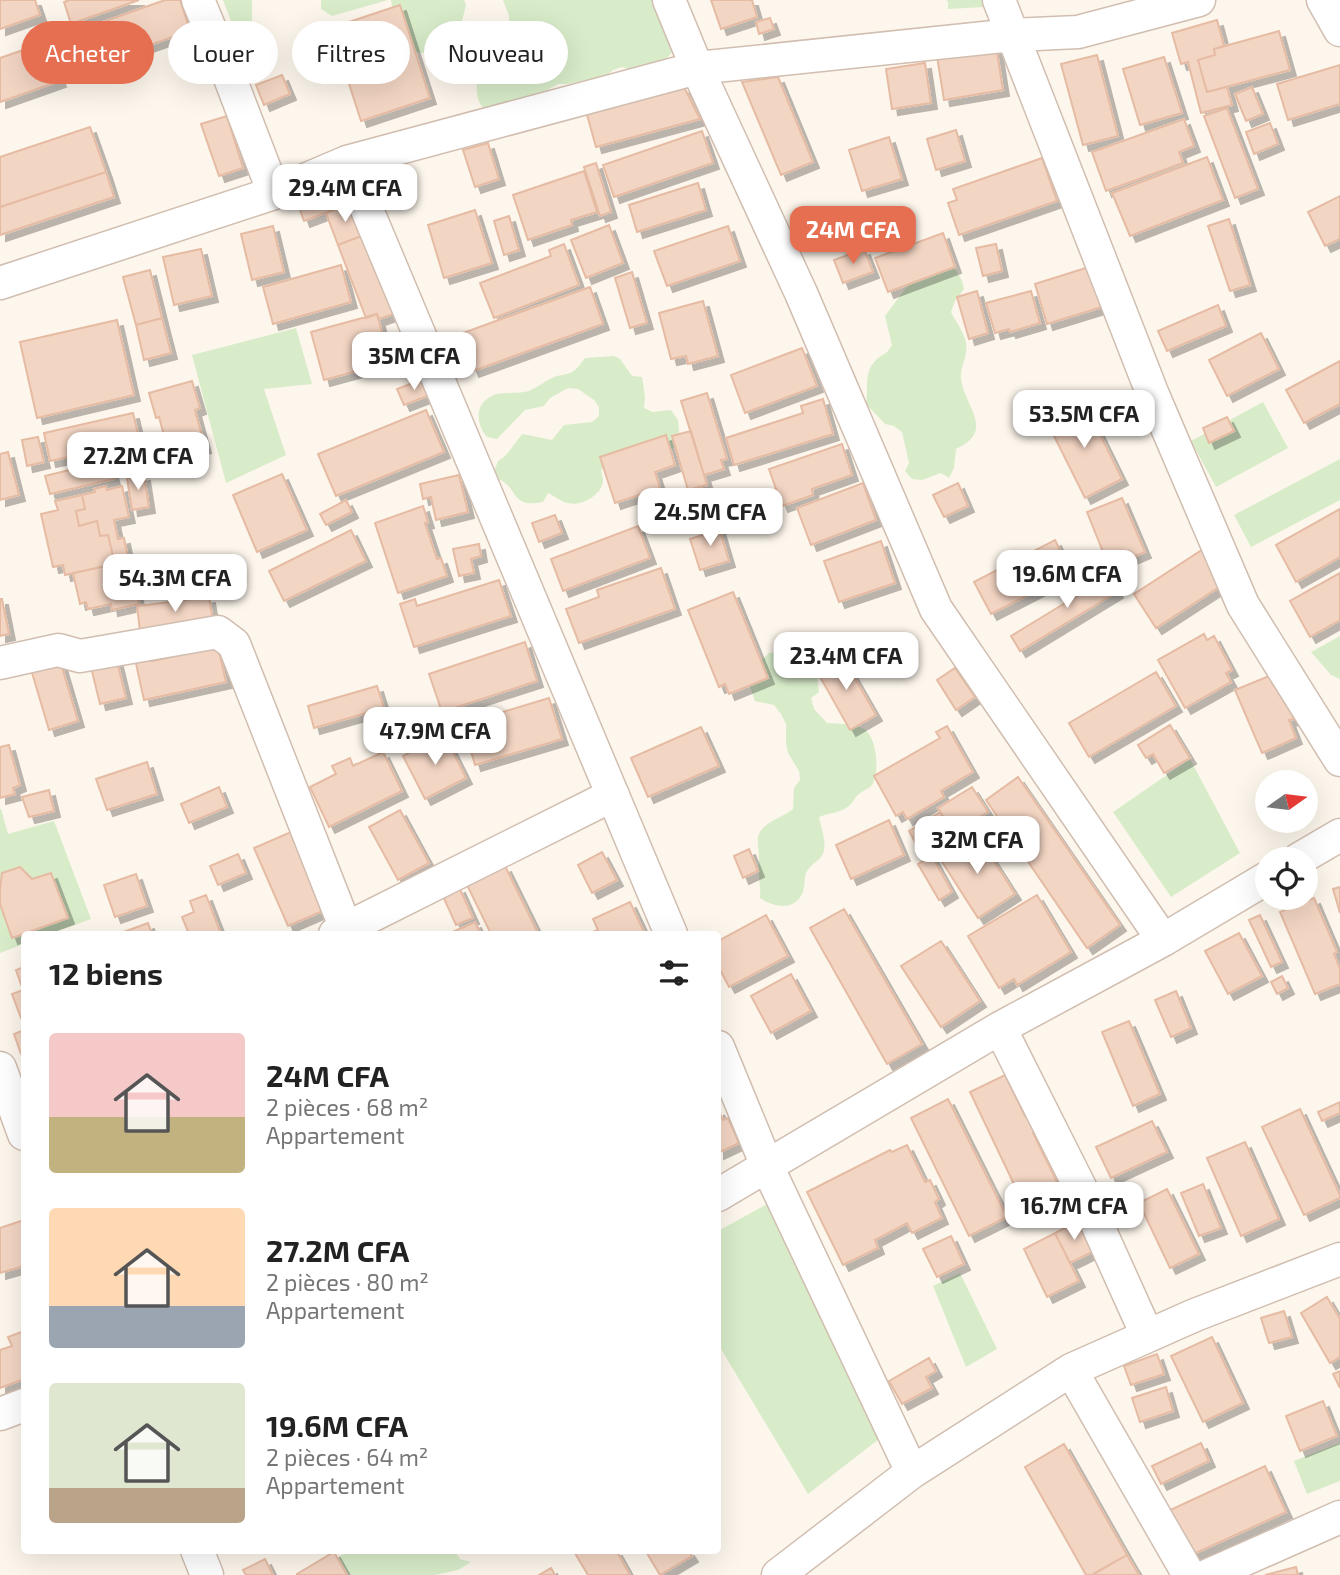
<!DOCTYPE html>
<html lang="fr">
<head>
<meta charset="utf-8">
<style>
  :root { --surface:#fff; --page:#f2f2f2; --text:#222; --muted:#767676; --accent:#e76f51 }
  body { margin:0; font-family:"Exo 2",sans-serif; background:var(--page); color:var(--text); height:100vh; display:flex; flex-direction:column; font-size:26px; white-space:nowrap }
  * { box-sizing:border-box; margin:0 }
  p { font-size:23px; color:var(--muted) }
  .icon { flex:none; width:38px; height:38px; fill:none; stroke:currentColor; stroke-width:2; stroke-linecap:round; stroke-linejoin:round }
  .map { position:relative; flex:1; overflow:hidden }
  .drawer { position:absolute; left:21px; top:931px; width:700px; height:623px; display:flex; flex-direction:column; background:var(--surface); border-radius:7px; box-shadow:0 7px 28px #0002 }
  .drawer>* { flex:none }
  .hud { position:absolute; left:21px; top:21px; width:700px; height:63px; display:flex; gap:14px }
  .needle { width:46px; rotate:76deg }
  .fabs { position:absolute; left:1255px; top:770px; display:grid; gap:14px }
  .fabs a { display:grid; place-items:center; width:63px; height:63px; border-radius:50%; background:var(--surface); box-shadow:0 7px 28px #0002; font-size:35px }
  .price { position:absolute; translate:-50% -60px; padding:0 16px; border-radius:14px; background:#fff; color:#222; font-size:23px; line-height:46px; filter:drop-shadow(0 2px 4px #0008) }
  .price::after { content:''; position:absolute; left:50%; top:42px; width:21px; height:16px; margin-left:-10px; background:inherit; clip-path:polygon(0 0,100% 0,50% 100%) }
  .price.selected { background:var(--accent); color:#fff }
  ul { padding:0; list-style:none }
  li { display:flex; align-items:center; gap:21px; height:175px; padding:0 28px }
  li span { display:grid; place-items:center; flex:none; width:196px; height:140px; border-radius:7px; color:#555 }
  li>.icon { margin-inline-start:auto }
  span .icon { width:84px; height:84px; fill:#fffc; stroke-width:1 }
  li b { font-size:30px }
  h2 { display:flex; justify-content:space-between; align-items:center; height:84px; padding:0 28px; font-size:30px }
  .chip { padding:0 24px; border-radius:32px; background:var(--surface); box-shadow:0 7px 28px #0002; font-size:24px; line-height:63px }
  .chip.selected { background:var(--accent); color:#fff }
  .map>svg:first-child { display:block }
  .green { fill:#d8ecc9 }
  .building { fill:#f3d5c3; stroke:#e6bba3; stroke-width:2; filter:url(#shadow) }
  .lines { fill:none; stroke-linecap:round; stroke-linejoin:round }
  .street-casing { stroke:#d1beb0; stroke-width:35 }
  .street { stroke:#fff; stroke-width:32 }
</style>
</head>
<body>
<div class="map">
<svg width="1340" height="1575" viewBox="0 0 1340 1575">
  <defs>
    <filter id="shadow"><feDropShadow dx="6" dy="6" stdDeviation="0" flood-color="#0004"/></filter>
  </defs>
  <rect width="100%" height="100%" fill="#fdf6ec"/>
  <path class="green" d="M223,0H252V28L240,45Z
    M321,0H388L332,16L321,9Z
    M391,0H464L466,5L456,44L448,49L420,53L410,49L393,12Z
    M503,0H662L673,51L660,66L631,70L622,67L613,70L606,76L567,84H558L549,89L538,106L491,114C482,108 478,104 477,92C475,65 490,53 509,36V16Z
    M946,0H987L988,3L984,7L948,9V2Z
    M950,264C958,272 962,278 964,289L955,301L951,312C957,325 969,337 966,352C965,362 960,369 961,379C965,408 996,430 956,449L954,468L949,478L941,473L922,480L912,479L905,471L909,463L902,432L894,426L885,424L866,404C869,387 863,373 876,360C883,353 886,356 892,345L885,316L908,285Z
    M296,328L312,384L264,389L286,455L226,483L192,355Z
    M614,356L620,359L632,376L642,377L645,397L644,408L653,412L671,410L678,420L680,440L674,448L665,452L607,462L601,471C602,473 603,479 603,482C601,495 581,507 568,503C561,502 555,496 548,493L543,502C508,509 521,486 495,478V469L498,461C510,455 513,443 523,434L552,440L564,425L592,422L599,416V407L594,400L578,389L568,388L550,398L544,406L525,410L497,439L487,437C474,422 475,400 497,394C507,392 519,394 529,391C538,387 545,381 554,377C559,375 565,375 570,373C576,371 581,363 585,358Z
    M1263,402L1288,448L1216,487L1191,441Z
    M1340,459V500L1251,547L1234,515Z
    M1340,636V679L1331,675L1311,652Z
    M805,647L814,652L819,692L811,698L814,709L827,723C839,724 853,723 864,729C877,737 880,773 872,785C869,789 863,790 859,794C855,797 853,803 849,806C841,813 828,813 819,817C821,827 826,840 824,850C822,861 812,862 807,871C804,876 805,886 803,892C795,911 774,908 760,898C761,890 759,883 759,875C758,870 759,864 759,858C759,846 754,836 764,827C773,819 784,816 793,809L794,788L800,780L799,771L788,753L786,744V724L781,714L774,705L755,701L748,681V672L769,653L790,651Z
    M1190,759L1240,853L1171,897L1113,812Z
    M0,809H1L8,834L54,821L91,919L50,934H24V944L0,953Z
    M769,1203L879,1439L808,1494L718,1344V1231Z
    M960,1273L997,1349L966,1367L933,1286Z
    M1340,1443V1481L1307,1494L1294,1461Z
    M454,1550L460,1559L471,1562L458,1570L435,1575H349L338,1557L350,1551Z"/>
  <path class="building" d="M0,0H35L40,15L0,29Z
    M70,0H139L71,24L64,2Z
    M165,0H180L190,31L73,72L60,37Z
    M711,0H752L757,17L721,29Z
    M400,5L430,98L361,121L331,28Z
    M770,18L774,29L759,34L756,22Z
    M1217,20L1224,46L1214,49L1215,55L1198,60L1207,92L1227,87L1232,105L1201,113L1188,62L1181,64L1172,33Z
    M1279,31L1290,70L1207,92L1198,60L1215,55L1214,49Z
    M46,42L60,81L0,102V58Z
    M996,46L1003,90L944,100L937,56Z
    M1097,55L1118,136L1083,145L1061,64Z
    M1164,57L1182,113L1140,125L1123,69Z
    M925,63L931,103L892,109L886,69Z
    M1340,65V104L1288,120L1277,84Z
    M282,75L290,94L264,105L256,85Z
    M778,77L813,162L781,175L742,82Z
    M684,87L700,119L596,147L586,111Z
    M1252,87L1263,114L1246,121L1235,94Z
    M1227,108L1258,189L1235,198L1204,116Z
    M227,116L243,168L219,176L201,124Z
    M1184,119L1194,146L1179,152L1183,163L1106,191L1092,152Z
    M1270,123L1278,144L1254,154L1246,132Z
    M90,127L106,172L0,207V157Z
    M956,130L965,161L936,170L927,139Z
    M702,131L713,163L614,197L603,165Z
    M889,137L902,179L862,191L849,150Z
    M488,143L499,179L475,187L463,150Z
    M1207,157L1223,200L1130,236L1112,193Z
    M1042,158L1057,201L959,235L948,203L957,200L953,189Z
    M596,163L611,212L600,216L584,167Z
    M584,171L597,212L571,220L572,225L528,240L513,195Z
    M106,172L114,197L0,235V207Z
    M698,183L706,210L637,232L629,205Z
    M347,189L352,203L304,221L299,207Z
    M1340,196V239L1325,246L1308,212Z
    M352,203L364,235L338,245L326,213Z
    M475,210L492,263L444,278L428,225Z
    M509,216L519,250L504,255L494,221Z
    M1229,219L1250,285L1230,291L1208,226Z
    M609,225L623,263L586,278L571,240Z
    M273,226L284,272L252,280L241,234Z
    M728,226L740,261L667,286L654,251Z
    M943,233L955,267L888,292L875,258Z
    M364,235L394,314L379,319L377,314L366,318L338,245Z
    M564,244L579,285L494,318L480,283L551,256L549,250Z
    M996,244L1002,271L983,276L976,248Z
    M201,249L212,296L174,305L163,257Z
    M864,249L873,272L843,283L834,260Z
    M341,265L351,302L273,324L263,287Z
    M1089,267L1102,307L1047,324L1035,284Z
    M150,270L162,318L136,325L123,277Z
    M632,272L647,323L630,328L615,278Z
    M590,287L603,324L473,371L460,334Z
    M977,291L988,333L969,339L957,297Z
    M1031,291L1040,323L1010,332L1009,329L995,333L986,303Z
    M703,301L718,356L688,364L686,356L671,359L659,313Z
    M1218,305L1226,326L1167,351L1158,331Z
    M377,314L390,362L324,380L311,332Z
    M162,318L171,353L144,360L136,325Z
    M117,320L134,395L37,418L20,342Z
    M1261,333L1279,369L1227,396L1209,360Z
    M802,348L817,386L745,413L731,375Z
    M1340,361V404L1304,423L1286,390Z
    M423,379L430,395L404,405L397,389Z
    M192,381L200,408L195,410L205,447L170,457L159,417L156,418L149,393Z
    M707,393L727,459L721,460L724,469L704,475L681,401Z
    M823,399L833,434L734,465L726,438L803,413L801,406Z
    M1084,402L1122,479L1085,498L1046,420Z
    M426,410L444,452L336,496L318,454Z
    M133,413L140,442L50,461L44,433Z
    M1227,417L1234,431L1209,443L1203,428Z
    M691,431L707,485L688,490L672,436Z
    M666,435L675,465L655,472L660,488L615,503L600,457Z
    M38,437L44,462L27,466L22,440Z
    M842,444L852,475L812,489L813,495L782,506L769,469Z
    M8,452L19,495L0,500V454Z
    M102,462L103,466L110,464L114,479L50,494L45,476Z
    M282,474L307,530L257,552L233,495Z
    M144,475L149,507L132,510L127,478Z
    M459,475L468,512L436,520L431,497L423,499L420,484Z
    M863,483L876,520L811,545L797,508Z
    M958,483L968,506L944,517L933,495Z
    M106,486L107,490L122,486L129,517L114,520L118,539L124,538L129,563L152,559L154,570H159L161,578L159,580L156,581L157,586L136,591L139,604L112,610L111,604L88,609L86,602L80,604L73,573L115,564L108,535L100,536L97,521L79,526L76,511L85,509L82,495L95,492L94,489Z
    M82,495L85,509L76,511L79,526L97,521L100,536L108,535L115,564L65,575L63,565L53,567L41,514L58,510L55,501Z
    M1122,498L1145,552L1109,567L1087,512Z
    M346,500L352,512L326,525L320,514Z
    M423,506L428,522L425,523L437,559L441,558L447,576L398,593L375,523Z
    M1340,509V557L1296,582L1276,545Z
    M555,515L562,533L539,542L532,523Z
    M718,524L729,561L700,570L690,539L703,535L702,529Z
    M638,526L650,558L563,591L551,559Z
    M351,530L366,561L284,601L269,571Z
    M1055,540L1071,573L991,614L974,582Z
    M881,541L895,583L839,602L824,561Z
    M479,544L481,556L471,559L474,573L459,576L453,549Z
    M1205,548L1227,582L1156,628L1134,594Z
    M1098,561L1117,592L1020,651L1011,636L1098,583L1088,567Z
    M234,562L239,580L219,586L213,568Z
    M661,568L675,609L579,643L566,609L599,597L597,590Z
    M1340,573V620L1310,637L1290,601Z
    M499,580L511,616L414,647L400,604L415,599L417,606Z
    M733,592L768,678L729,694L725,684L719,687L688,610Z
    M209,597L213,621L140,631L137,606Z
    M0,599H2L9,634L0,636Z
    M1204,634L1207,640L1214,636L1232,670L1226,673L1231,682L1185,708L1158,660Z
    M525,642L537,681L442,712L429,674Z
    M218,647L226,682L144,700L135,659L151,655L152,661Z
    M841,654L876,715L850,730L815,668Z
    M59,657L78,721L49,730L30,666Z
    M117,661L126,698L100,704L91,667Z
    M955,668L975,697L956,710L937,680Z
    M1156,672L1176,706L1089,757L1069,723Z
    M1269,676L1274,686L1279,684L1294,719L1289,720L1296,738L1262,753L1235,690Z
    M377,686L384,708L314,728L308,706Z
    M549,698L562,739L475,765L463,724Z
    M1170,725L1190,758L1164,773L1153,754L1146,758L1138,745Z
    M947,726L973,772L941,791L944,797L907,819L903,812L896,816L874,776L940,738L936,732Z
    M701,727L719,766L648,797L631,758Z
    M444,734L466,778L425,799L403,756Z
    M9,745L20,785L13,788L15,794L0,798V747Z
    M383,752L402,791L329,827L310,787L336,774L332,766L350,758L353,766Z
    M147,762L157,794L107,810L96,779Z
    M1018,777L1120,925L1087,948L986,800Z
    M219,787L227,807L189,823L181,804Z
    M972,787L988,812L953,833L938,808Z
    M49,790L54,811L29,817L22,797Z
    M400,810L429,863L398,880L369,827Z
    M940,812L953,833L921,853L909,831Z
    M889,820L904,855L851,879L836,845Z
    M291,832L325,910L288,926L254,848Z
    M976,833L1015,894L978,918L939,857Z
    M749,849L758,871L743,878L734,856Z
    M602,852L617,880L592,893L578,865Z
    M238,854L246,873L218,885L210,866Z
    M932,856L952,892L939,900L918,864Z
    M505,866L538,933L535,934H491L467,885Z
    M20,867L32,879L51,873L68,918L12,938L0,904V889L2,873Z
    M136,874L147,906L115,917L104,885Z
    M459,887L473,918L456,925L442,894Z
    M1340,887V913L1333,889Z
    M206,895L221,934H189L182,917L194,912L190,901Z
    M1037,895L1071,952L1017,985L1014,979L999,988L968,936Z
    M1314,898L1337,952L1334,954L1340,969V984L1315,994L1280,912Z
    M630,902L645,934H588L598,930L593,919Z
    M844,909L922,1044L887,1064L810,928Z
    M766,915L788,956L729,987L718,966V941Z
    M1260,915L1282,962L1271,967L1249,920Z
    M475,922L481,934H448Z
    M148,923L152,934H118Z
    M1239,933L1262,976L1228,994L1205,951Z
    M941,941L980,1001L941,1027L901,966Z
    M24,967V1016L21,1018L12,994L23,990L16,970Z
    M791,974L811,1011L771,1033L751,996Z
    M1282,976L1288,988L1277,994L1271,982Z
    M1176,991L1191,1028L1171,1037L1155,1000Z
    M1129,1021L1160,1094L1133,1106L1102,1032Z
    M24,1030V1053L21,1054L14,1034Z
    M1005,1075L1025,1116L1031,1114L1039,1130L1033,1133L1058,1184L1022,1201L970,1092Z
    M948,1099L1007,1217L969,1236L911,1118Z
    M1340,1102V1113L1322,1121L1318,1112Z
    M718,1109L723,1120L728,1118L739,1143L718,1153Z
    M1300,1109L1340,1195V1198L1304,1215L1262,1127Z
    M1152,1121L1167,1152L1111,1178L1096,1147Z
    M1245,1142L1279,1219L1241,1236L1207,1158Z
    M907,1145L925,1182L930,1180L939,1199L935,1202L942,1218L912,1233L907,1223L875,1240L878,1248L843,1265L807,1192L890,1150L892,1152Z
    M1203,1184L1221,1228L1199,1236L1181,1193Z
    M1167,1189L1199,1254L1170,1268L1139,1203Z
    M24,1220V1266L0,1273V1228Z
    M1079,1221L1094,1251L1070,1263L1055,1233Z
    M1055,1233L1079,1281L1047,1297L1024,1249Z
    M951,1236L964,1264L937,1277L923,1249Z
    M1327,1297L1340,1319V1357L1330,1363L1301,1313Z
    M1284,1311L1292,1337L1269,1343L1261,1318Z
    M24,1331V1379L0,1388V1350L12,1346L8,1337Z
    M1212,1337L1243,1403L1203,1422L1171,1356Z
    M1157,1354L1164,1374L1131,1385L1124,1366Z
    M929,1358L936,1371L926,1377L932,1388L902,1404L889,1381Z
    M1340,1371V1388L1333,1374Z
    M1166,1387L1173,1411L1140,1422L1132,1398Z
    M1323,1401L1337,1436L1300,1451L1286,1416Z
    M1201,1443L1209,1461L1161,1484L1152,1466Z
    M1064,1444L1127,1555L1092,1575H1086L1025,1467Z
    M1265,1466L1286,1512L1187,1557L1166,1512Z
    M573,1550H616L630,1575H588Z
    M645,1550H688L692,1556L660,1575Z
    M334,1552L347,1575H297V1574Z
    M1127,1555L1139,1575H1096L1095,1573Z
    M265,1559L273,1575H246L243,1570Z
    M1296,1567L1298,1575H1265Z
    M551,1568L555,1575H539Z"/>
  <g class="lines">
    <g class="street-casing">
      <path id="street" d="M198,0L223,60L274,193
        M669,0L697,68L801,293L936,609L1163,940
        M999,0L1153,395L1243,605L1340,760
        M1323,0L1340,30
        M347,162L671,934
        M0,283L274,193L347,162L697,68L1013,35L1078,32L1199,0
        M0,663L58,650L80,656L218,632L234,644L346,929
        M1299,859L1340,835
        M335,934L613,795
        M1000,1028L1084,1195L1147,1335
        M718,1047L767,1166L912,1472
        M0,1068L24,1134
        M718,1195L1000,1028L1163,940L1267,878
        M1071,1370L1189,1575
        M0,1414L24,1405
        M197,1550L207,1575
        M778,1575L912,1472L1071,1370L1195,1315L1340,1259
        M1209,1575L1340,1517"/>
    </g>
    <use href="#street" class="street"/>
  </g>
</svg>
<div class="fabs">
<a><svg class="needle" viewBox="-14 -14 28 28"><path d="M0-13l5 13h-10z" fill="#e53935"/><path d="M0 13l5-13h-10z" fill="#767676"/></svg></a>
<a><svg class="icon" aria-label="locate" viewBox="0 0 24 24"><circle cx="12" cy="12" r="6"/><path d="M12 2v4M12 18v4M2 12h4M18 12h4"/></svg></a>
</div>
<b class="price" style="left:345px;top:224px">29.4M CFA</b>
<b class="price selected" style="left:853px;top:266px">24M CFA</b>
<b class="price" style="left:414px;top:392px">35M CFA</b>
<b class="price" style="left:1084px;top:450px">53.5M CFA</b>
<b class="price" style="left:138px;top:492px">27.2M CFA</b>
<b class="price" style="left:710px;top:548px">24.5M CFA</b>
<b class="price" style="left:1067px;top:610px">19.6M CFA</b>
<b class="price" style="left:175px;top:614px">54.3M CFA</b>
<b class="price" style="left:846px;top:692px">23.4M CFA</b>
<b class="price" style="left:435px;top:767px">47.9M CFA</b>
<b class="price" style="left:977px;top:876px">32M CFA</b>
<b class="price" style="left:1074px;top:1242px">16.7M CFA</b>
<div class="hud">
<a class="chip selected">Acheter</a>
<a class="chip">Louer</a>
<a class="chip">Filtres</a>
<a class="chip">Nouveau</a>
</div>
<section class="drawer">
<h2>12 biens<svg class="icon" aria-label="filters" viewBox="0 0 24 24"><path d="M4 7h16M4 17h16"/><circle cx="9" cy="7" r="2"/><circle cx="15" cy="17" r="2"/></svg></h2>
<ul>
<li><span style="background:linear-gradient(#f6c9c9 60%,#c2b280 0)"><svg class="icon" aria-label="home" viewBox="0 0 24 24"><path d="M3 11l9-7 9 7M6 9v11h12V9"/></svg></span><div><b>24M CFA</b><p>2 pièces · 68 m²</p><p>Appartement</p></div></li>
<li><span style="background:linear-gradient(#ffd9b3 70%,#9aa5b1 0)"><svg class="icon" aria-label="home" viewBox="0 0 24 24"><path d="M3 11l9-7 9 7M6 9v11h12V9"/></svg></span><div><b>27.2M CFA</b><p>2 pièces · 80 m²</p><p>Appartement</p></div></li>
<li><span style="background:linear-gradient(#dfe7d0 75%,#b9a48a 0)"><svg class="icon" aria-label="home" viewBox="0 0 24 24"><path d="M3 11l9-7 9 7M6 9v11h12V9"/></svg></span><div><b>19.6M CFA</b><p>2 pièces · 64 m²</p><p>Appartement</p></div></li>
</ul>
</section>
</div>
</body>
</html>
